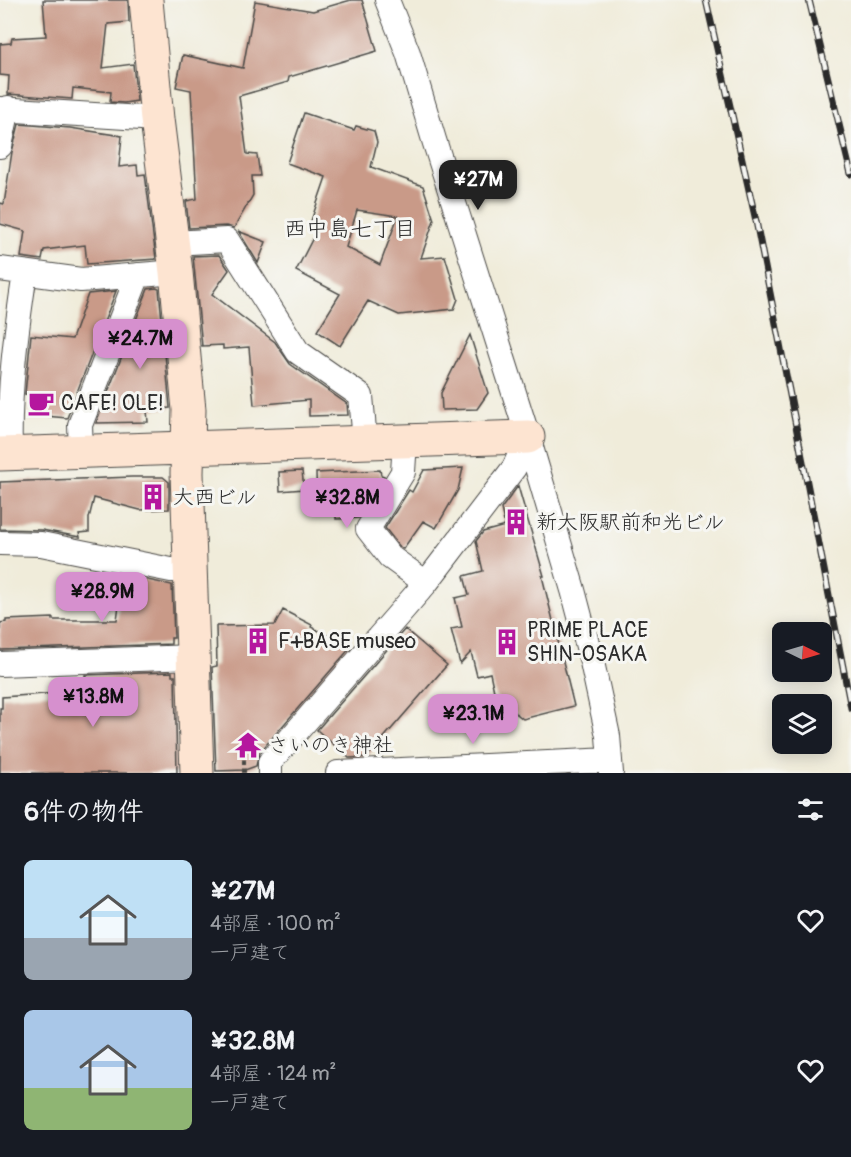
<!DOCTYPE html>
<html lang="ja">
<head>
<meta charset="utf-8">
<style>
  :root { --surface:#171b24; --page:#20242c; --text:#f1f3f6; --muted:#9ea1a6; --accent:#d690ce }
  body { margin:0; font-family:Pangolin,"Klee One",sans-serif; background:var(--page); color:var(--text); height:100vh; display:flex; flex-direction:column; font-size:22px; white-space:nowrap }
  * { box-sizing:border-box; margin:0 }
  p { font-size:20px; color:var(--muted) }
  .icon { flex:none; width:33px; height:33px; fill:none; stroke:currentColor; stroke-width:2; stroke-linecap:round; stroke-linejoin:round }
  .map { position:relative; height:773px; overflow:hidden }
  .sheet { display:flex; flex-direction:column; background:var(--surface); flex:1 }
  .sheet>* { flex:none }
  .needle { width:39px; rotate:95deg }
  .tools { position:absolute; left:772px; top:622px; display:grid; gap:12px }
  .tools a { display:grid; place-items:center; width:60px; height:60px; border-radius:9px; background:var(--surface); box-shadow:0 3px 15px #0003; font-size:30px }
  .price { position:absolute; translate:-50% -51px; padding:0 14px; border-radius:12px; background:var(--accent); color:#111; font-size:20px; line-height:39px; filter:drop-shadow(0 2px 3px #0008) }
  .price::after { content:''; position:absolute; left:50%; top:36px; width:18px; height:14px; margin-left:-9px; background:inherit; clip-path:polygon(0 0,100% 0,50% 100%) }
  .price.on { background:#222; color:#fff }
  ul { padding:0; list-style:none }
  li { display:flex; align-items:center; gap:18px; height:150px; padding:0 24px }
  li span { display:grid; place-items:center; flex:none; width:168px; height:120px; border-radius:9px; color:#555 }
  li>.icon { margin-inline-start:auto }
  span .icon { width:72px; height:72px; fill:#fffc; stroke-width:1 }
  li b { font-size:26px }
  h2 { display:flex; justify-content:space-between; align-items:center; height:72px; padding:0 24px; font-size:26px }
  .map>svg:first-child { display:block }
  .building { fill:#c99a88; fill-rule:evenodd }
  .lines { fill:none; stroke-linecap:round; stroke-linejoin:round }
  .street-casing { stroke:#494845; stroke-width:26 }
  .secondary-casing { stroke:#494845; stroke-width:35 }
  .path { stroke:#494845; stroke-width:4; stroke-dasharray:4.5 4.5; stroke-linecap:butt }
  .street { stroke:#fff; stroke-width:24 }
  .secondary { stroke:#fde4d1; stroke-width:33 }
  .rail-casing { stroke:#2b2b2b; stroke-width:7 }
  .rail { stroke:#f6f6f2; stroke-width:4.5; stroke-dasharray:14; stroke-linecap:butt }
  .labels { text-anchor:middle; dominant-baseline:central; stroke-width:6; stroke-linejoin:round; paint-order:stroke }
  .poi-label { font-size:21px; fill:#2b2b2b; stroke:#f6f6f2; text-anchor:start }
  .neighbourhood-label { font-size:22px; fill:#2b2b2b; stroke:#f6f6f2 }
</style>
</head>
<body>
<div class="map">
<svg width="851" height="773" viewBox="0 0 851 773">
  <rect width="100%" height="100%" fill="#f6f6f2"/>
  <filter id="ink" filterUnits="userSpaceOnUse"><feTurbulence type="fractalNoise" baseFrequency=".0167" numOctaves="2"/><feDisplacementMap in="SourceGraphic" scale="12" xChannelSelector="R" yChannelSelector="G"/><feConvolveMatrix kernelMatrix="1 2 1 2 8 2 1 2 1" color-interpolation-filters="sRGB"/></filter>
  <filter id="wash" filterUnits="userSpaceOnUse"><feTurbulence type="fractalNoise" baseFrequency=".008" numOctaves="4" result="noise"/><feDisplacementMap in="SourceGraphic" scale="24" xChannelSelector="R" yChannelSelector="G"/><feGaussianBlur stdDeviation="1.35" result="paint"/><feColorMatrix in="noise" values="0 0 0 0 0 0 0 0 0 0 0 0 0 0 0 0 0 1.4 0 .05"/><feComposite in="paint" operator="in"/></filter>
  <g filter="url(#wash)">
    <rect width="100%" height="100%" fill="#f0ecda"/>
    <g id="blocks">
      <path class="building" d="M43,0H128L129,22L108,24L103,68L133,64L137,101L124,103L110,102L111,92L73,88L72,99L8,94L9,76L0,75V44L11,43L12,38L46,36Z
        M351,0H362L377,51L289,77L288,82L239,96L247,154L257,155L260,176H252L253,195L234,228L226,226L189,228L186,201L197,199L191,90L176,87L183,55L243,68L255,1L313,11Z
        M304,113L354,130L356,126L374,131L377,142L371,167L423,186L434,220L421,258L445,256L458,299L454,309L399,315L368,301L340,346L317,331L340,294L296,271L319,226L310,224L326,177L287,163ZM357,210L398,216L380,265L346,247Z
        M19,124L70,128L122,136L119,167L137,165L138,175L145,174L156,259L87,264L85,245L44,250L42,260L21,257L25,231L0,224V203L4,204L12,152Z
        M238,231L266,242L258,263L239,232Z
        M219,255L229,270L212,294L275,342L290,364L347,404L348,415L309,416V400L254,405L249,347L223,349V345L202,346L193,256Z
        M156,288L159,289L170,408L147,410L148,422L96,423L148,289Z
        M116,291L67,418L34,415L35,395L25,394L31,335L72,339L88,294Z
        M470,335L488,393L477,409L442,410L441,393Z
        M463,468L458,490L436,528L423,521L403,549L400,547L385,528L409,490L412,492L424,470Z
        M380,470L381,475L384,476L358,518L336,519V511L322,512L321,501H317L316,473Z
        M302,471L304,489L280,491L279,472Z
        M132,477H163L169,482V509L140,510L94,498L89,518V532L79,533L80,537L42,530L0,529V482Z
        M518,486L544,576H542L574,706L523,719L495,696L490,673L477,676L471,652L460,664L451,629L462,627L455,598L469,595L464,576L483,571L476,541L483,532L505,526L501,509Z
        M123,575L172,585L174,638H171V644L0,650V623L6,622V620L53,618V620H117Z
        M283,610L312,625L311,627L351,647L259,753L256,766L245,770L216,771L212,667L217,666L216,626L275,625Z
        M405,629L447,665L367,757L349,758L317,730Z
        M172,672V676H175L177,773H0V708H2V697L86,691L85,675Z"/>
    </g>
  </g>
  <g filter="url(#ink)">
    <use href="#blocks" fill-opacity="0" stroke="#494845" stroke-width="1.5"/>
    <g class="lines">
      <g class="street-casing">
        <path id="street" d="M387,0L408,53L434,140L528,437L573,590L592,662L608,736L611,773
          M0,109L157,119
          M0,146L8,108
          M172,243L227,240L298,352L361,396L365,442
          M0,269L81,280L176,272
          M405,441L403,472L368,529L390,557L426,583
          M81,451L80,425L138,275
          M10,453C8,393 16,332 25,273
          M0,543L41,544L171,570H190
          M0,664L193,657
          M270,773V762L426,583L514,468L528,437
          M338,773L610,760"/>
      </g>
      <g class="secondary-casing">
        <path id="secondary" d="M146,0L157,119L176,272L189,410L187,473L197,773
          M0,454L528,437"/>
      </g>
      <path class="path" d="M244,773V747"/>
      <use href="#street" class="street"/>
      <use href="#secondary" class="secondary"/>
      <g class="rail-casing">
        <path id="rail" d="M706,0L756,221L851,708
          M809,0L851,174"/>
      </g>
      <use href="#rail" class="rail"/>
    </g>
  </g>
  <defs>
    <g id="cafe-bare" transform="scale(2.07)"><path d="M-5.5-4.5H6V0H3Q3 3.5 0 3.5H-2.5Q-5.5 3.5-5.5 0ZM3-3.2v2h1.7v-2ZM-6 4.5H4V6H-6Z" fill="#b5179e" stroke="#f6f6f2" stroke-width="2.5" paint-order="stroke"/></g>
    <g id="building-bare" transform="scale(2.07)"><path d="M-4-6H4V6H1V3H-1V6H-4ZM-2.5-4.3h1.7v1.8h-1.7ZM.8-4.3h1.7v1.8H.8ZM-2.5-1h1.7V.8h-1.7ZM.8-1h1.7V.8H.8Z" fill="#b5179e" stroke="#f6f6f2" stroke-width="2.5" paint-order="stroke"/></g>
    <g id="temple-bare" transform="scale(2.07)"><path d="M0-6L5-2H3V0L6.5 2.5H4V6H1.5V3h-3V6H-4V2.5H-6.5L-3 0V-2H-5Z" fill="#b5179e" stroke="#f6f6f2" stroke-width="2.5" paint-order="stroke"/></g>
  </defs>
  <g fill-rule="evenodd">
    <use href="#cafe-bare" x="41" y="403"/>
    <use href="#building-bare" x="153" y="497"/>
    <use href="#building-bare" x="516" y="522"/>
    <use href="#building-bare" x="258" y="641"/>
    <use href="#building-bare" x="507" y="642"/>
    <use href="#temple-bare" x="248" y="745"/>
  </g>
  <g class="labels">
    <g class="poi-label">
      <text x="61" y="403">CAFE! OLE!</text>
      <text x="173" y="497">大西ビル</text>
      <text x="536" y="522">新大阪駅前和光ビル</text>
      <text x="527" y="630">PRIME PLACE<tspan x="527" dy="24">SHIN-OSAKA</tspan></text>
      <text x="278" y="641">F+BASE museo</text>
      <text x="268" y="745">さいのき神社</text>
    </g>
    <g class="neighbourhood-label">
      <text x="350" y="229">西中島七丁目</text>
    </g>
  </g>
</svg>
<div class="tools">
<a><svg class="needle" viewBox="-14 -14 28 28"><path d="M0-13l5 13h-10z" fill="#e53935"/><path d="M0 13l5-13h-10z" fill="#9ea1a6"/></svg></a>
<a><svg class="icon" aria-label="layers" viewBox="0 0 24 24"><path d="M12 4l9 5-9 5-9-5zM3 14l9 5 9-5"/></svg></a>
</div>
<b class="price on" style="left:478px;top:211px">¥27M</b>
<b class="price" style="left:140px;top:370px">¥24.7M</b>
<b class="price" style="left:347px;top:529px">¥32.8M</b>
<b class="price" style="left:102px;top:623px">¥28.9M</b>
<b class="price" style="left:93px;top:728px">¥13.8M</b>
<b class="price" style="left:473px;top:745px">¥23.1M</b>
</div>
<section class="sheet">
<h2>6件の物件<svg class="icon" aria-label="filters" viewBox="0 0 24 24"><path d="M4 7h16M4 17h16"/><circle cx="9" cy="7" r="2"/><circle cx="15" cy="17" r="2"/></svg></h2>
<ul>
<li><span style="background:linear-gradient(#bfe0f5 65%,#9aa5b1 0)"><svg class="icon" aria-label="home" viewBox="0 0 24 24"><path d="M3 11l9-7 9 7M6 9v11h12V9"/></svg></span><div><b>¥27M</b><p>4部屋 · 100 m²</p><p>一戸建て</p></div><svg class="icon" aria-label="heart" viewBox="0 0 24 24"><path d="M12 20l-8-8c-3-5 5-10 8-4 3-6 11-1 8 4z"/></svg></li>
<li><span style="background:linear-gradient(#a9c7e8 65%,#8fb573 0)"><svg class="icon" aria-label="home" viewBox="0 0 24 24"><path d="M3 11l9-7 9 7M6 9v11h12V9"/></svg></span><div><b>¥32.8M</b><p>4部屋 · 124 m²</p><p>一戸建て</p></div><svg class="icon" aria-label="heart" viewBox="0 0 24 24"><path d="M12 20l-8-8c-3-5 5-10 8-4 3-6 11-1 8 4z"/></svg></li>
</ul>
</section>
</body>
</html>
